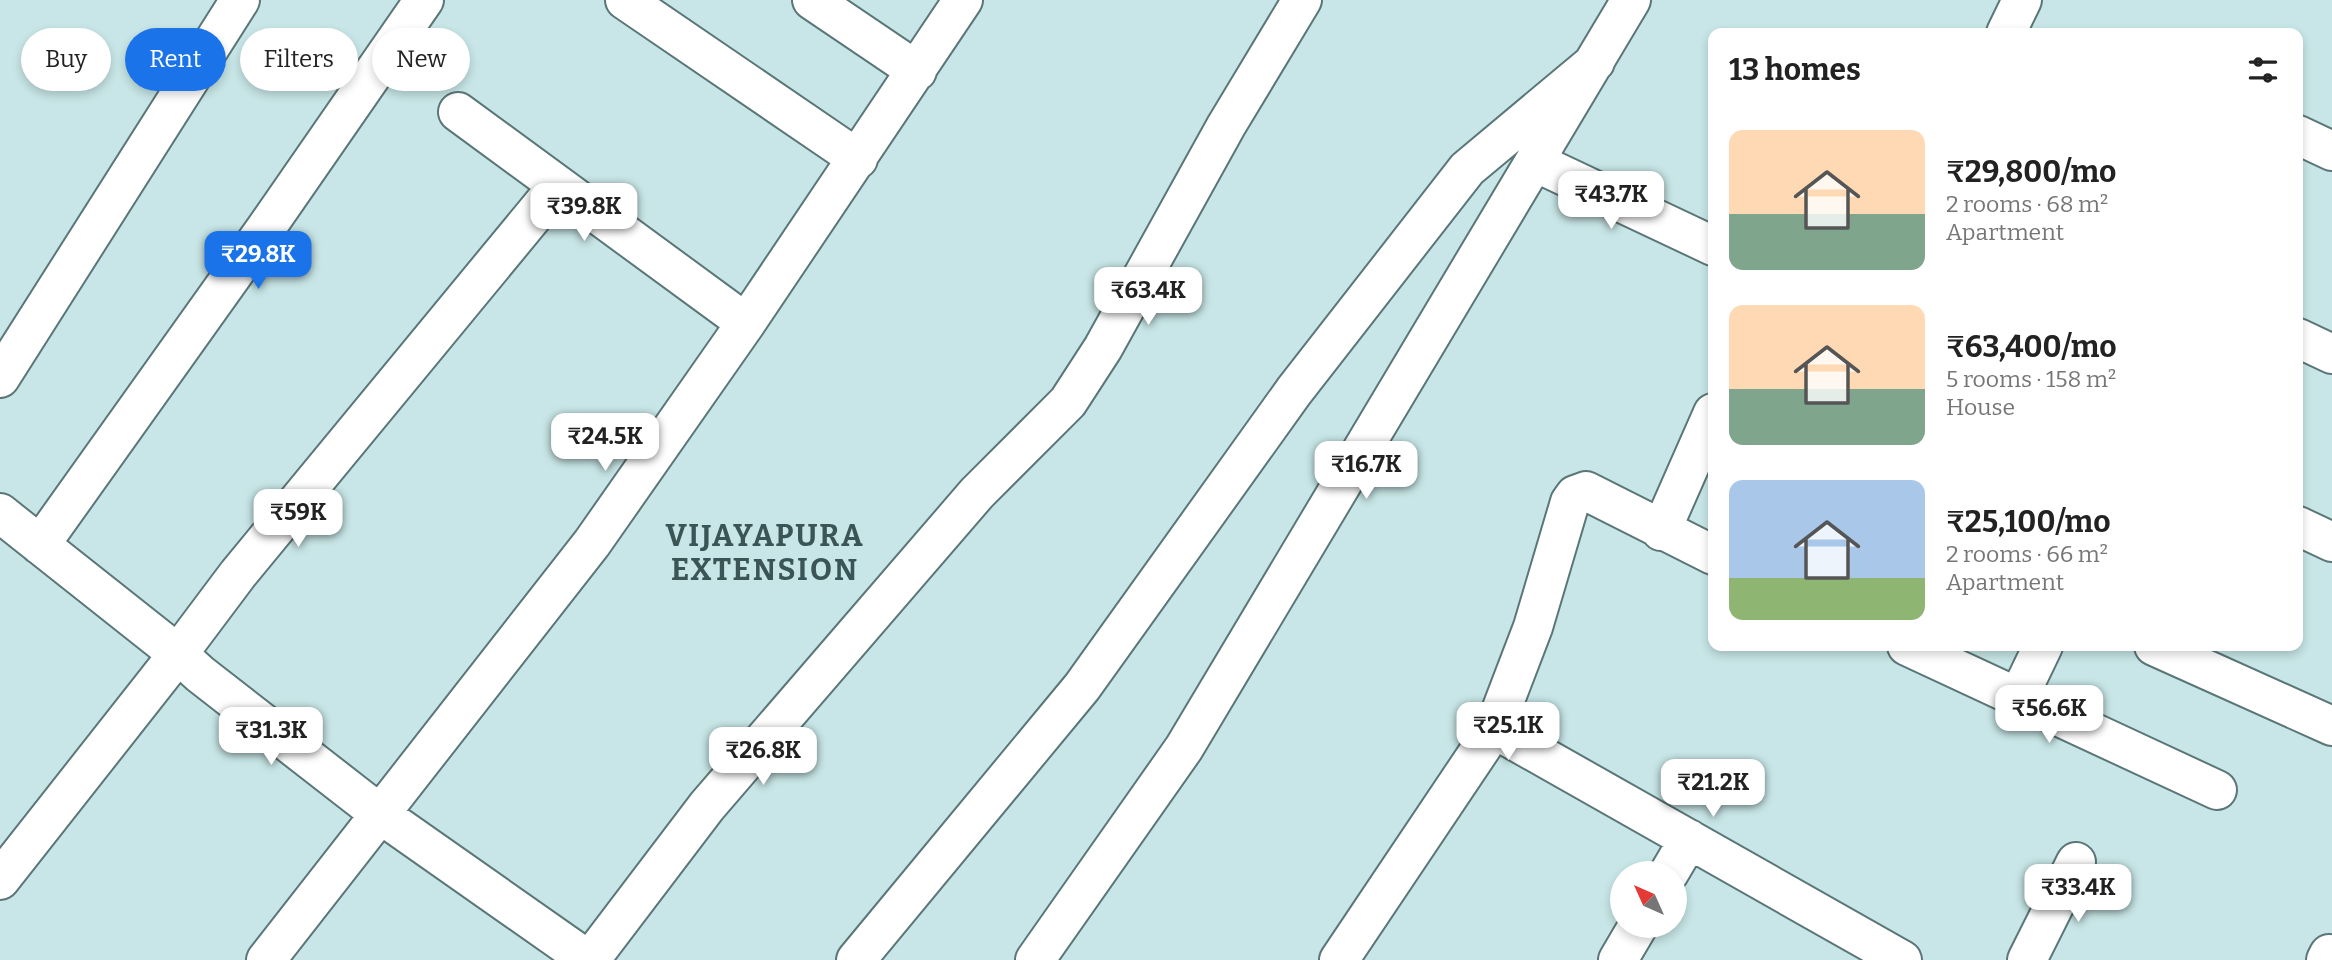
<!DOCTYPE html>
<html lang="en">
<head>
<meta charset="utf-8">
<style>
  :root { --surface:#fff; --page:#f6f6f6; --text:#222; --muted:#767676; --accent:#1a73e8 }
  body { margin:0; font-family:Bitter,serif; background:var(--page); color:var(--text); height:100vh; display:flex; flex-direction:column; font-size:26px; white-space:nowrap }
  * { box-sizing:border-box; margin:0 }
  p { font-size:23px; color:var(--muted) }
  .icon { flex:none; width:38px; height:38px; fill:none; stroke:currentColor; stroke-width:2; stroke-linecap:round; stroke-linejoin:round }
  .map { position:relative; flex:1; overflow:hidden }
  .side { position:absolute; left:1708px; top:28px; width:595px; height:623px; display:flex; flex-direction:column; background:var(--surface); border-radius:14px; box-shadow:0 4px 10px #0003 }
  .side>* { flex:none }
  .hud { position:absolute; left:21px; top:28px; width:665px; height:63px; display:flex; gap:14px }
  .needle { width:46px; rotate:315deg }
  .tools { position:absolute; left:1610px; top:861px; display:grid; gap:14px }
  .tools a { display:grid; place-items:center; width:77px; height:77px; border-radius:50%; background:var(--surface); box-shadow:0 4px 10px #0003; font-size:35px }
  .price { position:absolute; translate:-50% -60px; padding:0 16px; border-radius:14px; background:#fff; color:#222; font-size:23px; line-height:46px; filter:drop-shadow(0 2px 4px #0008) }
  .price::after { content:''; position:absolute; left:50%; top:42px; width:21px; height:16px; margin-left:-10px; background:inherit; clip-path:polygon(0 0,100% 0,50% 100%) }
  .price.active { background:var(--accent); color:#fff }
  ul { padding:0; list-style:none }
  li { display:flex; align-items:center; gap:21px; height:175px; padding:0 21px }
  li span { display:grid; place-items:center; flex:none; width:196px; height:140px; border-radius:14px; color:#555 }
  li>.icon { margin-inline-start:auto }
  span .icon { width:84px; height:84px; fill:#fffc; stroke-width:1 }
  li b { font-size:30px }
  h2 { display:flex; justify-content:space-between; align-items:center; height:84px; padding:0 21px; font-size:30px }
  .tag { padding:0 24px; border-radius:32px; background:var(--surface); box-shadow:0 4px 10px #0003; font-size:24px; line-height:63px }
  .tag.active { background:var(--accent); color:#fff }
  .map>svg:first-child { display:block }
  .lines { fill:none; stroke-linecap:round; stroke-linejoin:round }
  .minor-casing { stroke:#5b7677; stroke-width:42 }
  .minor { stroke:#fff; stroke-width:38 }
  .labels { text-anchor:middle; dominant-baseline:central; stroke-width:5; stroke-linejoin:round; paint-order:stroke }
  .district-label { font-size:30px; font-weight:bold; letter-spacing:2px; fill:#3b5556; stroke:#c8e6e7 }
</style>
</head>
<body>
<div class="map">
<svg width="2332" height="960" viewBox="0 0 2332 960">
  <rect width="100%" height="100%" fill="#c8e6e7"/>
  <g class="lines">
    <g class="minor-casing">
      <path id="minor" d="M625,0L858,159
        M812,0L917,71
        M2006,33L2022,0
        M458,112L746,323
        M2298,135L2332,151
        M1535,162L1713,246
        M2298,338L2332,354
        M0,378L240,0
        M0,513L178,654L200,674L380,814L588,960
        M2298,526L2332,542
        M1661,531L1713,413
        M40,545L266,228L424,0
        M1907,646L2217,790
        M2154,646L2332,726
        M2018,698L2043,646
        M1494,729L1902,960
        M1669,873L1689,839
        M0,880L178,654L238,574L557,187
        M266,960L592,543L746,323L963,0
        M590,960L707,806L977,493L1068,402L1103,348L1226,126L1302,0
        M856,960L1082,687L1294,391L1467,169L1595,62
        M1035,960L1184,748L1631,0
        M1339,960L1494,729L1533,627L1570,502L1575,495L1586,491L1713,555
        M1618,960L1638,926
        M2027,960L2076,862
        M2326,960L2329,954"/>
    </g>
    <use href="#minor" class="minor"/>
  </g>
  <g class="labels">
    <g class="district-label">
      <text x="765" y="536">VIJAYAPURA<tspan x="765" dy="34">EXTENSION</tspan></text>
    </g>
  </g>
</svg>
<div class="tools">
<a><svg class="needle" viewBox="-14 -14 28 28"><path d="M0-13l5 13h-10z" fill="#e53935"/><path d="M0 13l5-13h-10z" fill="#767676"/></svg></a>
</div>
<b class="price" style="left:1611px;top:231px">₹43.7K</b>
<b class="price" style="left:584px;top:243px">₹39.8K</b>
<b class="price active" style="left:258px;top:291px">₹29.8K</b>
<b class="price" style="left:1148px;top:327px">₹63.4K</b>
<b class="price" style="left:605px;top:473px">₹24.5K</b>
<b class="price" style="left:1366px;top:501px">₹16.7K</b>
<b class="price" style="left:298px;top:549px">₹59K</b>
<b class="price" style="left:2049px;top:745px">₹56.6K</b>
<b class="price" style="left:1508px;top:762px">₹25.1K</b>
<b class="price" style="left:271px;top:767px">₹31.3K</b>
<b class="price" style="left:763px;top:787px">₹26.8K</b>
<b class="price" style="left:1713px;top:819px">₹21.2K</b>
<b class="price" style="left:2078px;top:924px">₹33.4K</b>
<div class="hud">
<a class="tag">Buy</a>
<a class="tag active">Rent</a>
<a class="tag">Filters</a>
<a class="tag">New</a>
</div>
<section class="side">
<h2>13 homes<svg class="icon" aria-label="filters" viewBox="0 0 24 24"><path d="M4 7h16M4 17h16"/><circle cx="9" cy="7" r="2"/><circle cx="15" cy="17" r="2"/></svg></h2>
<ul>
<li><span style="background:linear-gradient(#ffd9b3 60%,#7fa58c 0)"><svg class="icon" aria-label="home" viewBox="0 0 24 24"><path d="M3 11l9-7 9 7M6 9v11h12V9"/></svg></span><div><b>₹29,800/mo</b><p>2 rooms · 68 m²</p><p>Apartment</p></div></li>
<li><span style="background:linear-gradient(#ffd9b3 60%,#7fa58c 0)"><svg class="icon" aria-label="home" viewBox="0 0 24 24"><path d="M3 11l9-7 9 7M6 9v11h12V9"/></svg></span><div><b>₹63,400/mo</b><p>5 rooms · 158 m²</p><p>House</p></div></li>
<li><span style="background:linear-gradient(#a9c7e8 70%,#8fb573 0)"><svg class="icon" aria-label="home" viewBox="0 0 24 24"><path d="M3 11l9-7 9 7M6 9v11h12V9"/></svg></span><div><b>₹25,100/mo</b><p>2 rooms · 66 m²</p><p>Apartment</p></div></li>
</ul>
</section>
</div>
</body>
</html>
